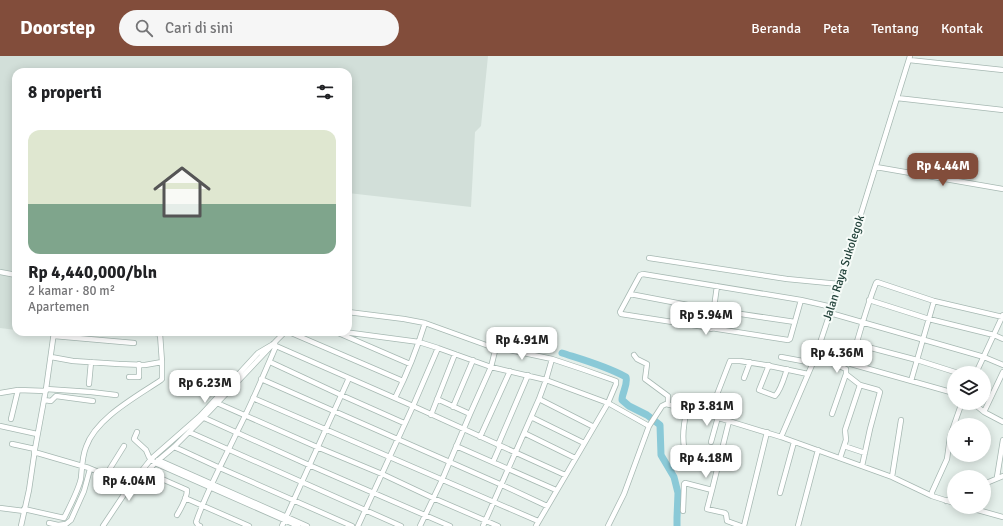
<!DOCTYPE html>
<html lang="id">
<head>
<meta charset="utf-8">
<style>
  :root { --surface:#fff; --page:#f6f6f6; --text:#202124; --muted:#757577; --line:#e0e0e0; --accent:#824d3b }
  body { margin:0; font-family:Signika,sans-serif; background:var(--page); color:var(--text); height:100vh; display:flex; flex-direction:column; font-size:15px; white-space:nowrap }
  * { box-sizing:border-box; margin:0 }
  p { font-size:13px; color:var(--muted) }
  .icon { flex:none; width:22px; height:22px; fill:none; stroke:currentColor; stroke-width:2; stroke-linecap:round; stroke-linejoin:round }
  .map { position:relative; flex:1; overflow:hidden }
  .panel { position:absolute; left:12px; top:12px; width:340px; height:268px; display:flex; flex-direction:column; background:var(--surface); border-radius:12px; box-shadow:0 2px 10px #0003 }
  .panel>* { flex:none }
  .buttons { position:absolute; left:947px; top:310px; display:grid; gap:8px }
  .buttons a { display:grid; place-items:center; width:44px; height:44px; border-radius:50%; background:var(--surface); box-shadow:0 2px 10px #0003; font-size:20px }
  .price { position:absolute; translate:-50% -34px; padding:0 9px; border-radius:8px; background:#fff; color:#222; font-size:13px; line-height:26px; filter:drop-shadow(0 1px 2px #0008) }
  .price::after { content:''; position:absolute; left:50%; top:24px; width:12px; height:9px; margin-left:-6px; background:inherit; clip-path:polygon(0 0,100% 0,50% 100%) }
  .price.current { background:var(--accent); color:#fff }
  ul { padding:0; list-style:none }
  li { display:grid; align-content:center; gap:8px; height:212px; padding:0 16px }
  li+li { border-top:1px solid var(--line) }
  li span { display:grid; place-items:center; height:124px; border-radius:12px; color:#555 }
  li>.icon { margin-inline-start:auto }
  span .icon { width:72px; height:72px; fill:#fffc; stroke-width:1 }
  li b { font-size:17px }
  h2 { display:flex; justify-content:space-between; align-items:center; height:48px; padding:0 16px; font-size:17px }
  header { display:flex; align-items:center; gap:24px; box-sizing:border-box; height:56px; padding:0 20px; background:var(--accent); color:#fff }
  header strong { font-size:19px }
  nav { display:flex; gap:22px; margin-inline-start:auto; font-size:14px }
  .search { width:280px; height:36px; background:var(--page); display:flex; align-items:center; gap:10px; box-sizing:border-box; padding:0 14px; border-radius:22px; color:var(--muted); font-size:15px }
  .map>svg:first-child { display:block }
  .built { fill:#d2dfd9 }
  .lines { fill:none; stroke-linecap:round; stroke-linejoin:round }
  .river { stroke:#8ac9d7; stroke-width:7 }
  .minor-casing { stroke:#a6b8b2; stroke-width:6 }
  .minor { stroke:#fff; stroke-width:4.5 }
  .labels { text-anchor:middle; dominant-baseline:central; stroke-width:4; stroke-linejoin:round; paint-order:stroke }
  .street-label { font-size:12px; fill:#22423a; stroke:#f6fbf8 }
</style>
</head>
<body>
<header>
<strong>Doorstep</strong>
<div class="search"><svg class="icon" aria-label="search" viewBox="0 0 24 24"><circle cx="10" cy="10" r="6"/><path d="M15 15l6 6"/></svg>Cari di sini</div>
<nav><a>Beranda</a><a>Peta</a><a>Tentang</a><a>Kontak</a></nav>
</header>
<div class="map">
<svg width="1003" height="470" viewBox="0 0 1003 470">
  <rect width="100%" height="100%" fill="#e4efea"/>
  <path class="built" d="M0,0H488L481,70L475,76L471,151L348,137V16H16V274L0,272Z"/>
  <g class="lines">
    <path class="river" d="M562,297C584,304 606,310 626,321C628,330 622,336 622,344L629,350L647,359L660,369L661,399L674,421L678,437L677,462V470"/>
    <g class="minor-casing">
      <path id="minor" d="M909,4L1003,14
        M897,42L1003,54
        M876,111L1003,133
        M649,202L787,223L839,228
        M0,216L16,219
        M630,238L714,254L795,266
        M801,244L790,283L788,284L621,258L620,256L640,219L643,218L801,244L832,251
        M869,244L929,263L994,279L1003,283
        M348,256L404,263L425,267L486,289L552,303L582,313L616,325V328L608,347L536,470
        M830,257L984,301L1003,309
        M711,273L717,230
        M289,276L403,325
        M336,276L410,308
        M344,276L419,286L438,292L491,311L546,324L608,347L649,370
        M54,280L134,287
        M273,288L276,290L413,350L565,419
        M856,288L917,304L958,317
        M634,299L637,303L647,308L645,323L668,340V348
        M51,301L73,305L119,308L145,309L162,306
        M781,301L813,307
        M815,302L832,307L846,313V318
        M270,306L341,339L404,367
        M769,309L759,334L775,340C781,334 784,322 787,313
        M976,317L1003,259
        M129,321H139V308
        M744,322L750,306
        M261,323L502,429L547,450
        M911,325L934,245
        M89,328L91,306
        M46,333L91,336L116,339
        M0,337L18,334L46,335
        M954,337L851,308L852,302C860,277 866,252 876,227L877,226L934,245L1003,261
        M253,342L538,465
        M395,342C407,318 417,293 425,267
        M437,343L470,358
        M539,343L594,371
        M44,344L51,345L56,340L93,345
        M217,347L317,391L382,418L433,442L498,470
        M973,347L984,356L1003,366
        M453,351L473,304
        M687,353C682,375 682,386 687,408
        M984,356L1003,316
        M832,358L846,318L860,329L878,334L880,336L870,373L862,410
        M431,359L455,298
        M709,359L730,305H740L765,309L808,318
        M200,360L309,409L450,470
        M531,361L584,387
        M11,363L18,334
        M954,369L961,349
        M0,370L37,378
        M137,376L134,383L146,394L149,401L155,407L298,470
        M189,376L401,470
        M524,377L575,402
        M480,381L510,315
        M781,381L815,302L832,251L910,0
        M711,386L718,361
        M12,388L35,393
        M498,389L528,319
        M456,390L556,434
        M844,390L865,397
        M174,391L181,394L220,412L352,470
        M34,396L89,412L106,419L129,431
        M840,402L846,384L845,374L860,329
        M158,404L307,470
        M493,406L500,390
        M146,416L187,434C187,443 181,452 177,459
        M147,416L155,407L174,391L204,361L277,284L285,276
        M106,419L124,390
        M892,421L901,364
        M997,421L1003,384
        M984,428L1003,420
        M712,434L707,453L725,457L726,458L727,465L741,470
        M780,437L794,386
        M932,440V436L947,403L950,381L954,369
        M185,442L249,470
        M946,445L954,441
        M967,451L1003,461
        M0,452L24,455
        M24,453L64,462C69,452 79,433 81,422C82,412 82,401 86,391C96,362 136,341 161,324L162,323V306L160,278C155,276 142,277 135,276
        M683,455L684,428L685,427L712,434L729,365
        M49,467L58,469L66,468L71,464L84,435L90,413
        M21,470L29,434L35,393L46,333L54,276
        M103,470L129,431L151,403L200,360L258,297L275,287
        M200,470L198,469L196,466C207,434 224,404 238,374C252,347 264,318 276,290
        M282,470L349,322
        M358,470L413,350L438,292
        M420,470L442,424L470,358L491,311L496,291
        M483,470L539,343L546,324L552,303
        M608,470L624,438L649,370L662,350L666,348L687,353L709,359L781,381L892,421L932,440L954,447
        M744,470L767,376
        M798,470L818,394"/>
    </g>
    <use href="#minor" class="minor"/>
  </g>
  <g class="labels">
    <g class="street-label">
      <text transform="translate(844 212) rotate(-72)">Jalan Raya Sukolegok</text>
    </g>
  </g>
</svg>
<div class="buttons">
<a><svg class="icon" aria-label="layers" viewBox="0 0 24 24"><path d="M12 4l9 5-9 5-9-5zM3 14l9 5 9-5"/></svg></a>
<a>+</a>
<a>−</a>
</div>
<b class="price current" style="left:943px;top:131px">Rp 4.44M</b>
<b class="price" style="left:706px;top:280px">Rp 5.94M</b>
<b class="price" style="left:522px;top:305px">Rp 4.91M</b>
<b class="price" style="left:837px;top:318px">Rp 4.36M</b>
<b class="price" style="left:205px;top:348px">Rp 6.23M</b>
<b class="price" style="left:707px;top:371px">Rp 3.81M</b>
<b class="price" style="left:706px;top:423px">Rp 4.18M</b>
<b class="price" style="left:129px;top:446px">Rp 4.04M</b>
<section class="panel">
<h2>8 properti<svg class="icon" aria-label="filters" viewBox="0 0 24 24"><path d="M4 7h16M4 17h16"/><circle cx="9" cy="7" r="2"/><circle cx="15" cy="17" r="2"/></svg></h2>
<ul>
<li><span style="background:linear-gradient(#dfe7d0 60%,#7fa58c 0)"><svg class="icon" aria-label="home" viewBox="0 0 24 24"><path d="M3 11l9-7 9 7M6 9v11h12V9"/></svg></span><div><b>Rp 4,440,000/bln</b><p>2 kamar · 80 m²</p><p>Apartemen</p></div></li>
</ul>
</section>
</div>
</body>
</html>
